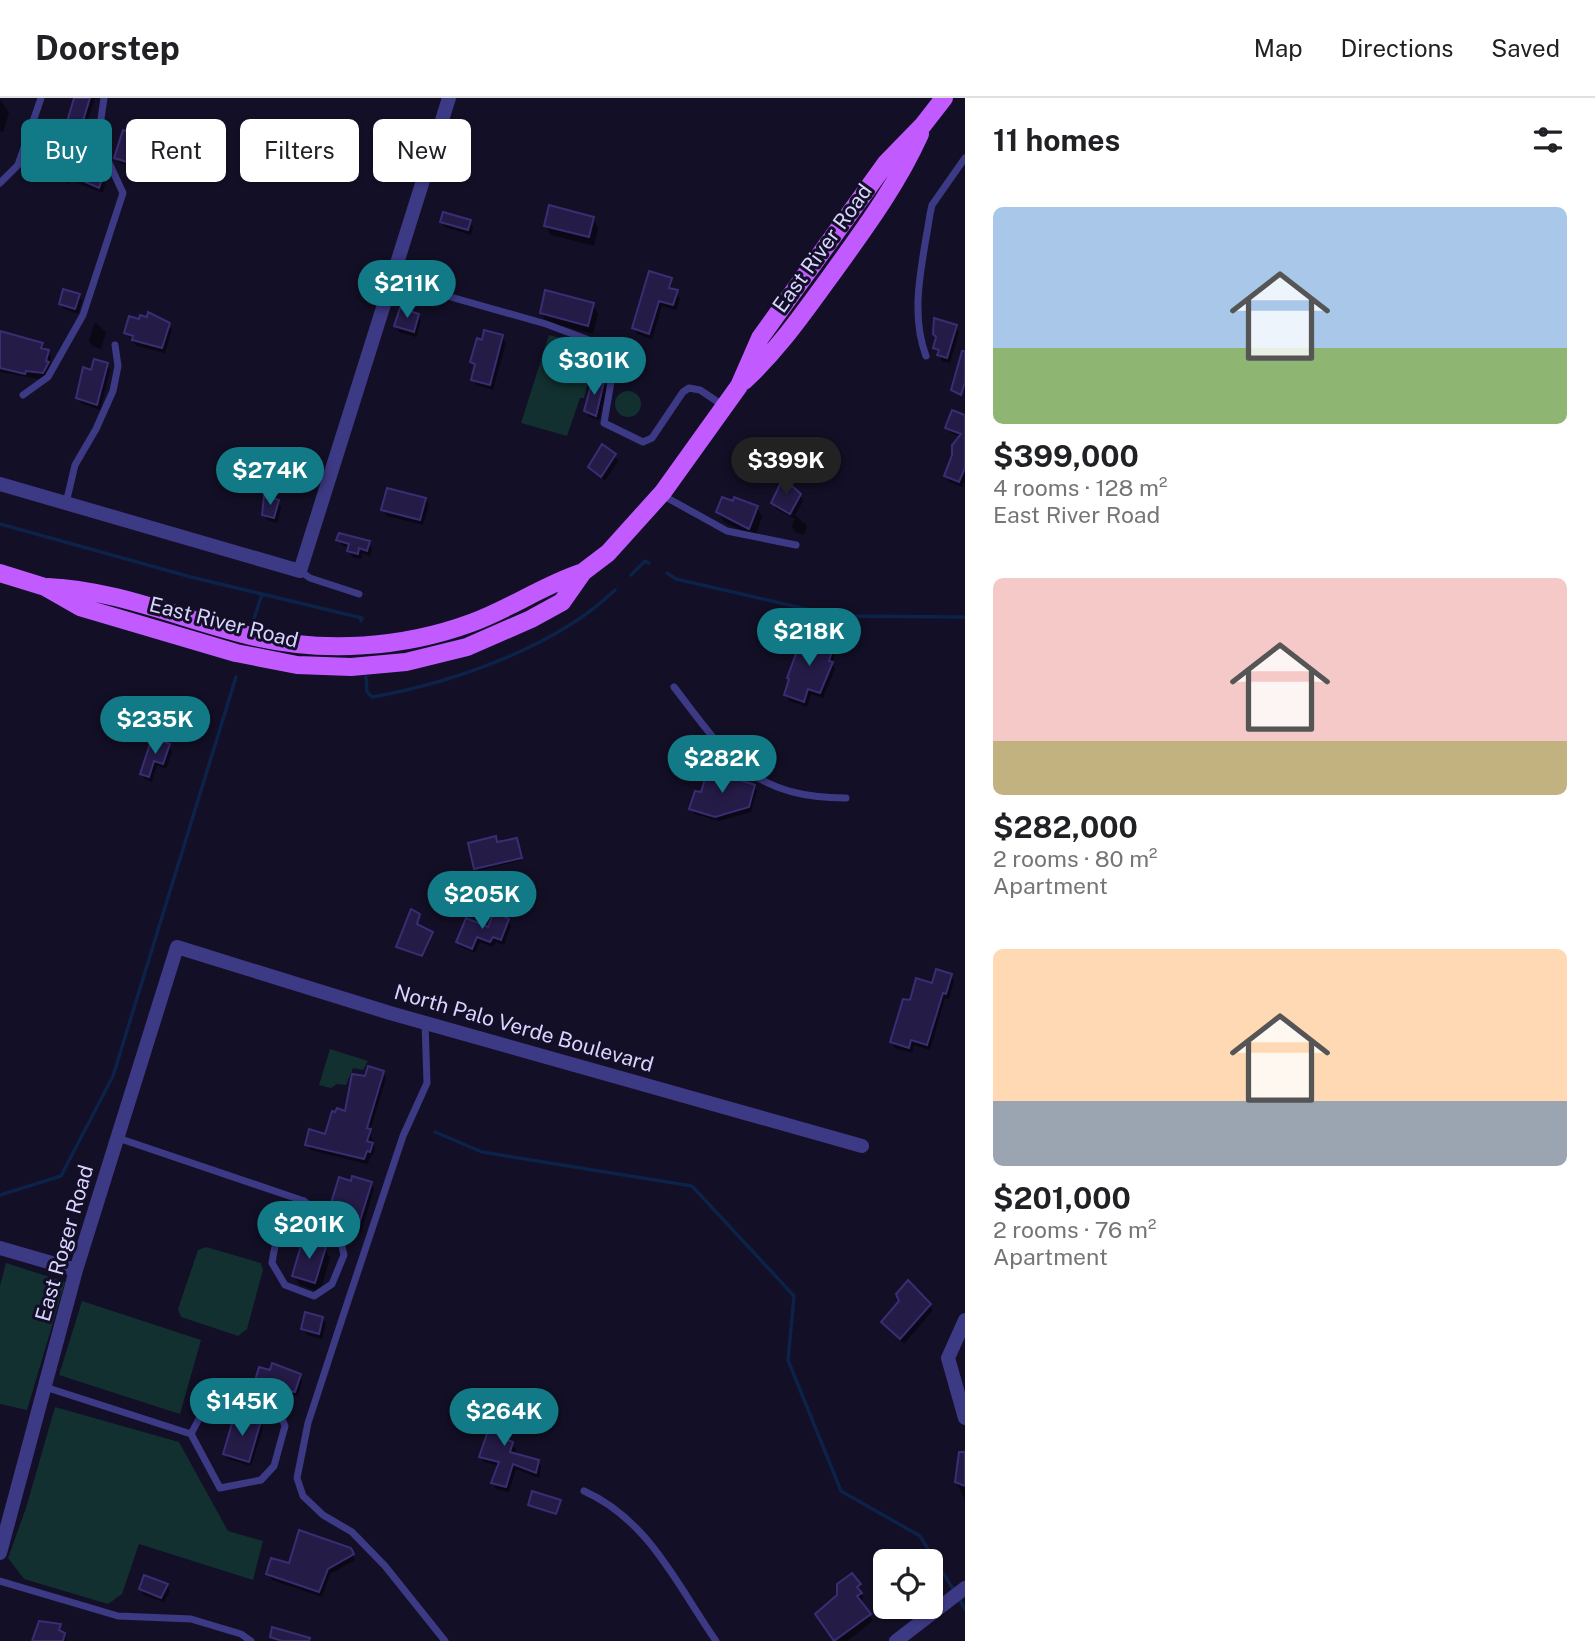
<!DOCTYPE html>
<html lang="en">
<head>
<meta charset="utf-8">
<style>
  :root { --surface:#fff; --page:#f6f6f6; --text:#202124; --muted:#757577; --line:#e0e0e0; --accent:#127987 }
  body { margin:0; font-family:"Public Sans",sans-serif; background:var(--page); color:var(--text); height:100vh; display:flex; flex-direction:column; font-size:26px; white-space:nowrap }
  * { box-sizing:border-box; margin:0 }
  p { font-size:23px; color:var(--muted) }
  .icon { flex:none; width:38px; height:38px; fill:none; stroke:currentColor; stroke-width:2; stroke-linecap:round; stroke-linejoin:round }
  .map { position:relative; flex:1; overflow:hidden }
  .details { display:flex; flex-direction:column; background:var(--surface); width:630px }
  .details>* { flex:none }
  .banner { position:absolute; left:21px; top:21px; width:665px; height:63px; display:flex; gap:14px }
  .buttons { position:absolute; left:873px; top:1451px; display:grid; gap:14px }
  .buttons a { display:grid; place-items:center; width:70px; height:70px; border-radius:10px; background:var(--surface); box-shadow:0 2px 5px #0004; font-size:35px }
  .price { position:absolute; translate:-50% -60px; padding:0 16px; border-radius:24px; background:var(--accent); color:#fff; font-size:23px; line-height:46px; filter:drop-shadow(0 2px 4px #0008) }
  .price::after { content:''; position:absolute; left:50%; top:42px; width:21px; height:16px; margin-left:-10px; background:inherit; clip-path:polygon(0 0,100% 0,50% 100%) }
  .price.active { background:#222; color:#fff }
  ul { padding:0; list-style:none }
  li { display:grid; align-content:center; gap:14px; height:371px; padding:0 28px }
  li span { display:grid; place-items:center; height:217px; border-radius:10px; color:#555 }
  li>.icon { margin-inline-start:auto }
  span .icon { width:126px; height:126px; fill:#fffc; stroke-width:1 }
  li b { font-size:30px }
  h2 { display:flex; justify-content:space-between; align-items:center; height:84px; padding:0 28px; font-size:30px }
  .tag { padding:0 24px; border-radius:10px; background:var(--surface); box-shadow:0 2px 5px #0004; font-size:24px; line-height:63px }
  .tag.active { background:var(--accent); color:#fff }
  header { display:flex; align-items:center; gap:42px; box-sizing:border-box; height:98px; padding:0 35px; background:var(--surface); border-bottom:2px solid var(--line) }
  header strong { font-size:33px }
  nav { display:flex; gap:38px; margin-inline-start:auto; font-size:24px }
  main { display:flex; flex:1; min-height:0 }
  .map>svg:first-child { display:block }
  .green { fill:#12302f }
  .shadow { fill:#0007 }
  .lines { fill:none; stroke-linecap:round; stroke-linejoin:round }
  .stream { stroke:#0c2248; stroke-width:3.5 }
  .building { fill:#241b47; stroke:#3b2d73; stroke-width:2 }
  .lane { stroke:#3d3a85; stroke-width:7 }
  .street { stroke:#3d3a85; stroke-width:14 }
  .primary { stroke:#c25bff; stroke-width:18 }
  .labels { text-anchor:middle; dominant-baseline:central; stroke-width:6; stroke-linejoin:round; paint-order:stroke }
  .street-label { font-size:21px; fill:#d9d4ff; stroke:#130f26 }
</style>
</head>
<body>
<header>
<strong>Doorstep</strong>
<nav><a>Map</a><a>Directions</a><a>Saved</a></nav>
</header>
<main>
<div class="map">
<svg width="965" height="1543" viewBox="0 0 965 1543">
  <rect width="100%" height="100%" fill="#130f26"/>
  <path class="green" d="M549,237L567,242L578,257L575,265L578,276L589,280L584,300H580L567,338L521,325Z
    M615 306a13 13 0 1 1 26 0a13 13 0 1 1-26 0Z
    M330,951L368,963L363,972L353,970L346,987L337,986L331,990L319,987Z
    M206,1149L261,1165L263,1172L247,1231L238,1238L181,1219L178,1211L198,1152Z
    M6,1165L65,1184L27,1312L0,1306V1188Z
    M82,1203L201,1242L180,1316L59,1277Z
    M55,1309L179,1344L228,1433L263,1443L253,1482L139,1446L122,1496L108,1506L24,1481L8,1460L26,1410Z"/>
  <path class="shadow" d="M76,0H95L83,39L87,46L79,72L102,80L105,86L103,95L70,82L69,86L58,82L54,75Z
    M0,1L9,15L3,34L0,33Z
    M137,38L140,44L136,57L156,63L159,69L155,81L144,78L141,72L119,65L116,59Z
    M593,120L598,130L594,148L551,137L545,127Z
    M442,124H469L473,129L471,137L445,129Z
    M671,182L672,193L680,200L676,212L662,208L652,241L637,236L634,230Z
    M79,197L82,203L78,216L64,211L61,206Z
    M593,206L598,216L593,236L547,224L541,215Z
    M149,216L159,219L172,232L165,255L137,248L126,235L148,222Z
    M418,217L421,223L416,239L399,234L396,228Z
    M95,224L106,234L101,251L92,248L89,242Z
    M956,229L959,234L950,265L942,263L935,250Z
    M502,239L506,245L493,292L476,287L473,281L476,270L472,264L483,244Z
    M0,241L42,246L51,259L50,273L44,282L0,274Z
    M107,266L110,272L100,312L81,305L78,299Z
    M603,285L607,291L599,322L589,319L586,313Z
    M965,319V382L962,389L949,384L946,378L961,339L951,335L947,330Z
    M614,358L618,363L605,383L590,369Z
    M800,397L803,403L795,417L807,428L804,437L795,434L792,428L795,421L776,411L773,405Z
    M425,401L429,407L423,427L387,418L383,412Z
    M278,404L281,410L277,425L267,422L264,416Z
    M757,409L762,419L755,439L724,424L718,414Z
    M338,442L368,445L372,451L370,458L362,455L361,461L352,459L349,450L342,447Z
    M784,521L799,526L802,532L799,541L785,534L781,528Z
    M833,547L836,553L832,566L835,571L823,600L811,596L807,609L789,603L786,597Z
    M169,648L172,654L166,671L157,667L152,684L145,681L142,676Z
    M731,676L734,682L754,688L757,693L751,714L719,723L694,716L691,711L702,697L716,683Z
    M517,744L522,762L477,773L497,746Z
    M419,817L417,828L433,837L423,860L398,849Z
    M508,822L511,828L504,847L496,844L493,849L480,844L475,855L461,849L458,844Z
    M951,878L954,883L949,901L945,900L930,952L914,947L912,955L895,950L891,944L911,905Z
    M383,975L386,980L370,1033L375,1052L367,1066L310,1052L307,1046L326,1039L346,1015L366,980Z
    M371,1086L374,1091L361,1134L343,1129L333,1121L330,1114Z
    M325,1150L330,1160L320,1194L300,1187L294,1178Z
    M901,1203L929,1207L933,1212L904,1246L883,1224Z
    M322,1220L326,1226L322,1241L307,1237L303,1231Z
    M299,1278L302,1283L298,1298L279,1293L278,1297L258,1291L256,1286Z
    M512,1314L516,1319L507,1343L516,1351L514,1357L538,1363L541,1369L539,1380L516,1371L509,1394L496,1391L493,1385L499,1368L484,1364L481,1358Z
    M260,1324L263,1330L251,1368L228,1361L225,1355Z
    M965,1366V1402L956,1384Z
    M560,1403L557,1418L529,1407Z
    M350,1451L355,1462L330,1476L322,1499L272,1482L268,1476L291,1467Z
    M167,1487L170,1493L164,1504L144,1497L141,1491Z
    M859,1487L863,1501L859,1504L873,1523L847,1543H835L820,1522Z
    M60,1528L67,1543H32Z"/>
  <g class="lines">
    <path class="stream" d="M0,426L191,479L362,520L361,523
      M667,475L676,481L837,518L965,519
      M631,477L645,463L649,465
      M252,527L262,496
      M366,579L367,594L372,599C452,585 556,549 615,492
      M435,1034L482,1054L692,1088L794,1198L788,1262L841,1393L920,1438L955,1494
      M0,1097L61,1078L113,978L236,579
      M959,1501L965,1511"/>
  </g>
  <path class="building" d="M74,0H90L79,36L85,38L75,68L103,78L99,90L67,76L66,80L52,75Z
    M123,32L138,37L133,54L157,62L152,76L139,72L140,68L114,60Z
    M549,107L594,119L589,139L544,128Z
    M443,114L471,122L468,132L440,124Z
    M649,173L672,180L669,190L678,192L673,207L659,203L649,236L632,230Z
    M63,191L80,196L75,211L59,206Z
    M545,192L594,205L588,228L540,215Z
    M400,210L419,216L414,234L394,228Z
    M148,214L170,225L162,250L132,242L133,238L124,235L129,218L139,221L140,217L147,219Z
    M934,220L957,227L947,260L937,257L939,252L933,250L936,239L933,236Z
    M484,232L503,237L490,287L471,282L475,266L470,264L477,240L482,242Z
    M0,233L43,245L41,250L49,252L46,263L49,264L43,275L26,273L25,276L0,270Z
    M962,253H965V284L961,297L951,292Z
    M94,261L108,265L97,307L76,300L83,269L91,272Z
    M593,280L604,284L596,318L584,313Z
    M952,312L965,317V370L959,384L944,378L952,357V347L961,336L945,330Z
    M602,346L616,356L601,379L588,369Z
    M783,380L801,396L790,416L771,405Z
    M387,390L426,400L420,422L381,412Z
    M264,398L279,402L274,420L262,417Z
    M722,399L733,403L734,399L758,408L749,431L716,414Z
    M339,435L370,443L367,453L359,450L358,456L347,453L349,446L336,442Z
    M803,537L834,546L829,563L833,564L820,595L808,591L804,604L784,597L789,581L787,580Z
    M152,640L170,646L163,666L154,663L149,679L140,676Z
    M718,671L732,675L731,679L755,687L749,709L715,719L689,711L695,693L701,694L706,678L715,681Z
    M496,738L497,744L517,740L522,760L474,771L468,745Z
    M411,811L420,816L417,826L433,834L422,858L396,849Z
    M494,814L509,821L501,842L493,839L490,844L477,839L472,851L456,844L466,820L488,829Z
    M936,871L952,876L946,896L943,895L927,947L911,942L909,950L890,944L903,901L910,902L916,880L932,885Z
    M368,968L384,973L367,1030L371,1031L367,1043L373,1045L370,1054L367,1053L364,1061L305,1047L309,1031L325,1036L332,1013L335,1014L337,1010L345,1013L352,976L365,978Z
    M352,1078L372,1084L358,1129L338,1123L328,1115L339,1079L351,1083Z
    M303,1141L326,1149L315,1185L292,1178Z
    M908,1182L931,1206L900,1241L881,1224L899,1203L896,1196Z
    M305,1214L323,1219L319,1236L301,1231Z
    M272,1265L301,1276L295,1294L277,1289L275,1293L254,1286L259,1269L270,1272Z
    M498,1304L514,1312L503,1340L513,1344L510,1354L539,1362L536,1375L513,1366L506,1389L491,1385L499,1364L479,1359Z
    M235,1315L261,1323L249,1364L223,1356Z
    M959,1354H965V1388L955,1384Z
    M532,1393L561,1402L556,1416L528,1407Z
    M299,1432L351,1450L354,1456L328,1471L319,1494L266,1476L271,1460L289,1465Z
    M852,1475L861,1486L857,1489L862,1495L857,1498L871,1516L834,1543L815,1516L837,1497V1486Z
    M144,1477L168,1486L161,1500L139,1491Z
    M39,1523L61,1526L59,1532L65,1535L63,1543H32Z
    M272,1529L310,1540L309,1543H282L270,1539Z"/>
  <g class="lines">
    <path class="lane" d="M0,85L18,67L41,0
      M391,182L546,226L605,248L613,259V272L604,325L643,344L652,340L683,294L689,290L700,292L724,308
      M926,258C909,213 923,163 930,116L932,107L965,60
      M23,297L48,279L83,217L123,95L98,41L104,0
      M662,397L727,433L796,447
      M66,405L75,367L96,331L113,293L118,268L115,247
      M300,473L310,480L359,496
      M674,589C727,658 751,700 846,700
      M425,924L427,985L403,1038L343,1218L308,1325L297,1380L303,1398L323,1417L352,1434L385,1468L445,1543
      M118,1040L304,1103L338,1131L344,1157L332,1186L314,1198L285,1187L272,1165C276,1136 282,1123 304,1103
      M45,1289L191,1336L220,1390L261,1382L274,1368L285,1328L278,1311L213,1294L191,1336
      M584,1393C649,1422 677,1487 716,1543
      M0,1483L118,1518L191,1521L241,1536L251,1543"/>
    <path class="street" d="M0,386L300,473L449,0
      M0,1150L76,1172
      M965,1222L948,1260L965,1320
      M0,1455L76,1172L177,849L390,915L862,1048
      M896,1543L965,1490"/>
    <path class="primary" d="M744,283C779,251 804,214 832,176C865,130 897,87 920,36
      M0,475L45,489L80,509L236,555L297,567L351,569L406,564L467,549L531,521L562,504L583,474L608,455L663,394L739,288L760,240L886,65L923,27L944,0
      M48,489C119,492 186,523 255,539C325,555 403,550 471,525C510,511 543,487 583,474"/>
  </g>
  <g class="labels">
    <g class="street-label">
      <text transform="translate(822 150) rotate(-54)">East River Road</text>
      <text transform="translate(224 524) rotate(14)">East River Road</text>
      <text transform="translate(524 930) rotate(16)">North Palo Verde Boulevard</text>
      <text transform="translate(64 1145) rotate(-74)">East Roger Road</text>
    </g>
  </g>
</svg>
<div class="buttons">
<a><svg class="icon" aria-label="locate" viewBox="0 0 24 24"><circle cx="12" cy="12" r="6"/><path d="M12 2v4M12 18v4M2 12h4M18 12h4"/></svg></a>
</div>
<b class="price" style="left:407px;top:222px">$211K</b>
<b class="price" style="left:594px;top:299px">$301K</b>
<b class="price active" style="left:786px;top:399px">$399K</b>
<b class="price" style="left:270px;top:409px">$274K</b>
<b class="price" style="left:809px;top:570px">$218K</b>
<b class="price" style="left:155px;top:658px">$235K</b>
<b class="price" style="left:722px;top:697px">$282K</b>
<b class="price" style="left:482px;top:833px">$205K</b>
<b class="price" style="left:309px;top:1163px">$201K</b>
<b class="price" style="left:242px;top:1340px">$145K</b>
<b class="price" style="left:504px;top:1350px">$264K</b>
<div class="banner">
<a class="tag active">Buy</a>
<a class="tag">Rent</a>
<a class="tag">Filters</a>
<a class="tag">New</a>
</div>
</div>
<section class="details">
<h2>11 homes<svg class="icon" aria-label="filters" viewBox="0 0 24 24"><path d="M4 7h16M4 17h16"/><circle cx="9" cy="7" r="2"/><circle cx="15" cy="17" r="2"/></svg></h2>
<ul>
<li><span style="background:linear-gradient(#a9c7e8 65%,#8fb573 0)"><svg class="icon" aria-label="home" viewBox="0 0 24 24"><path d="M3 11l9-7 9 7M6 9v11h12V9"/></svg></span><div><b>$399,000</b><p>4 rooms · 128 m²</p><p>East River Road</p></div></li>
<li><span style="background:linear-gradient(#f6c9c9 75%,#c2b280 0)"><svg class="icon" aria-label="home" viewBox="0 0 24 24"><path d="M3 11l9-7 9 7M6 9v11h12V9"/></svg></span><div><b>$282,000</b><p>2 rooms · 80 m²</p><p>Apartment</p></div></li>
<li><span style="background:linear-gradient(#ffd9b3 70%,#9aa5b1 0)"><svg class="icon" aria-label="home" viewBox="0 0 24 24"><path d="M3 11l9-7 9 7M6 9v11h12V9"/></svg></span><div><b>$201,000</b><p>2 rooms · 76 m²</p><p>Apartment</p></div></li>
</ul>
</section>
</main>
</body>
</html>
